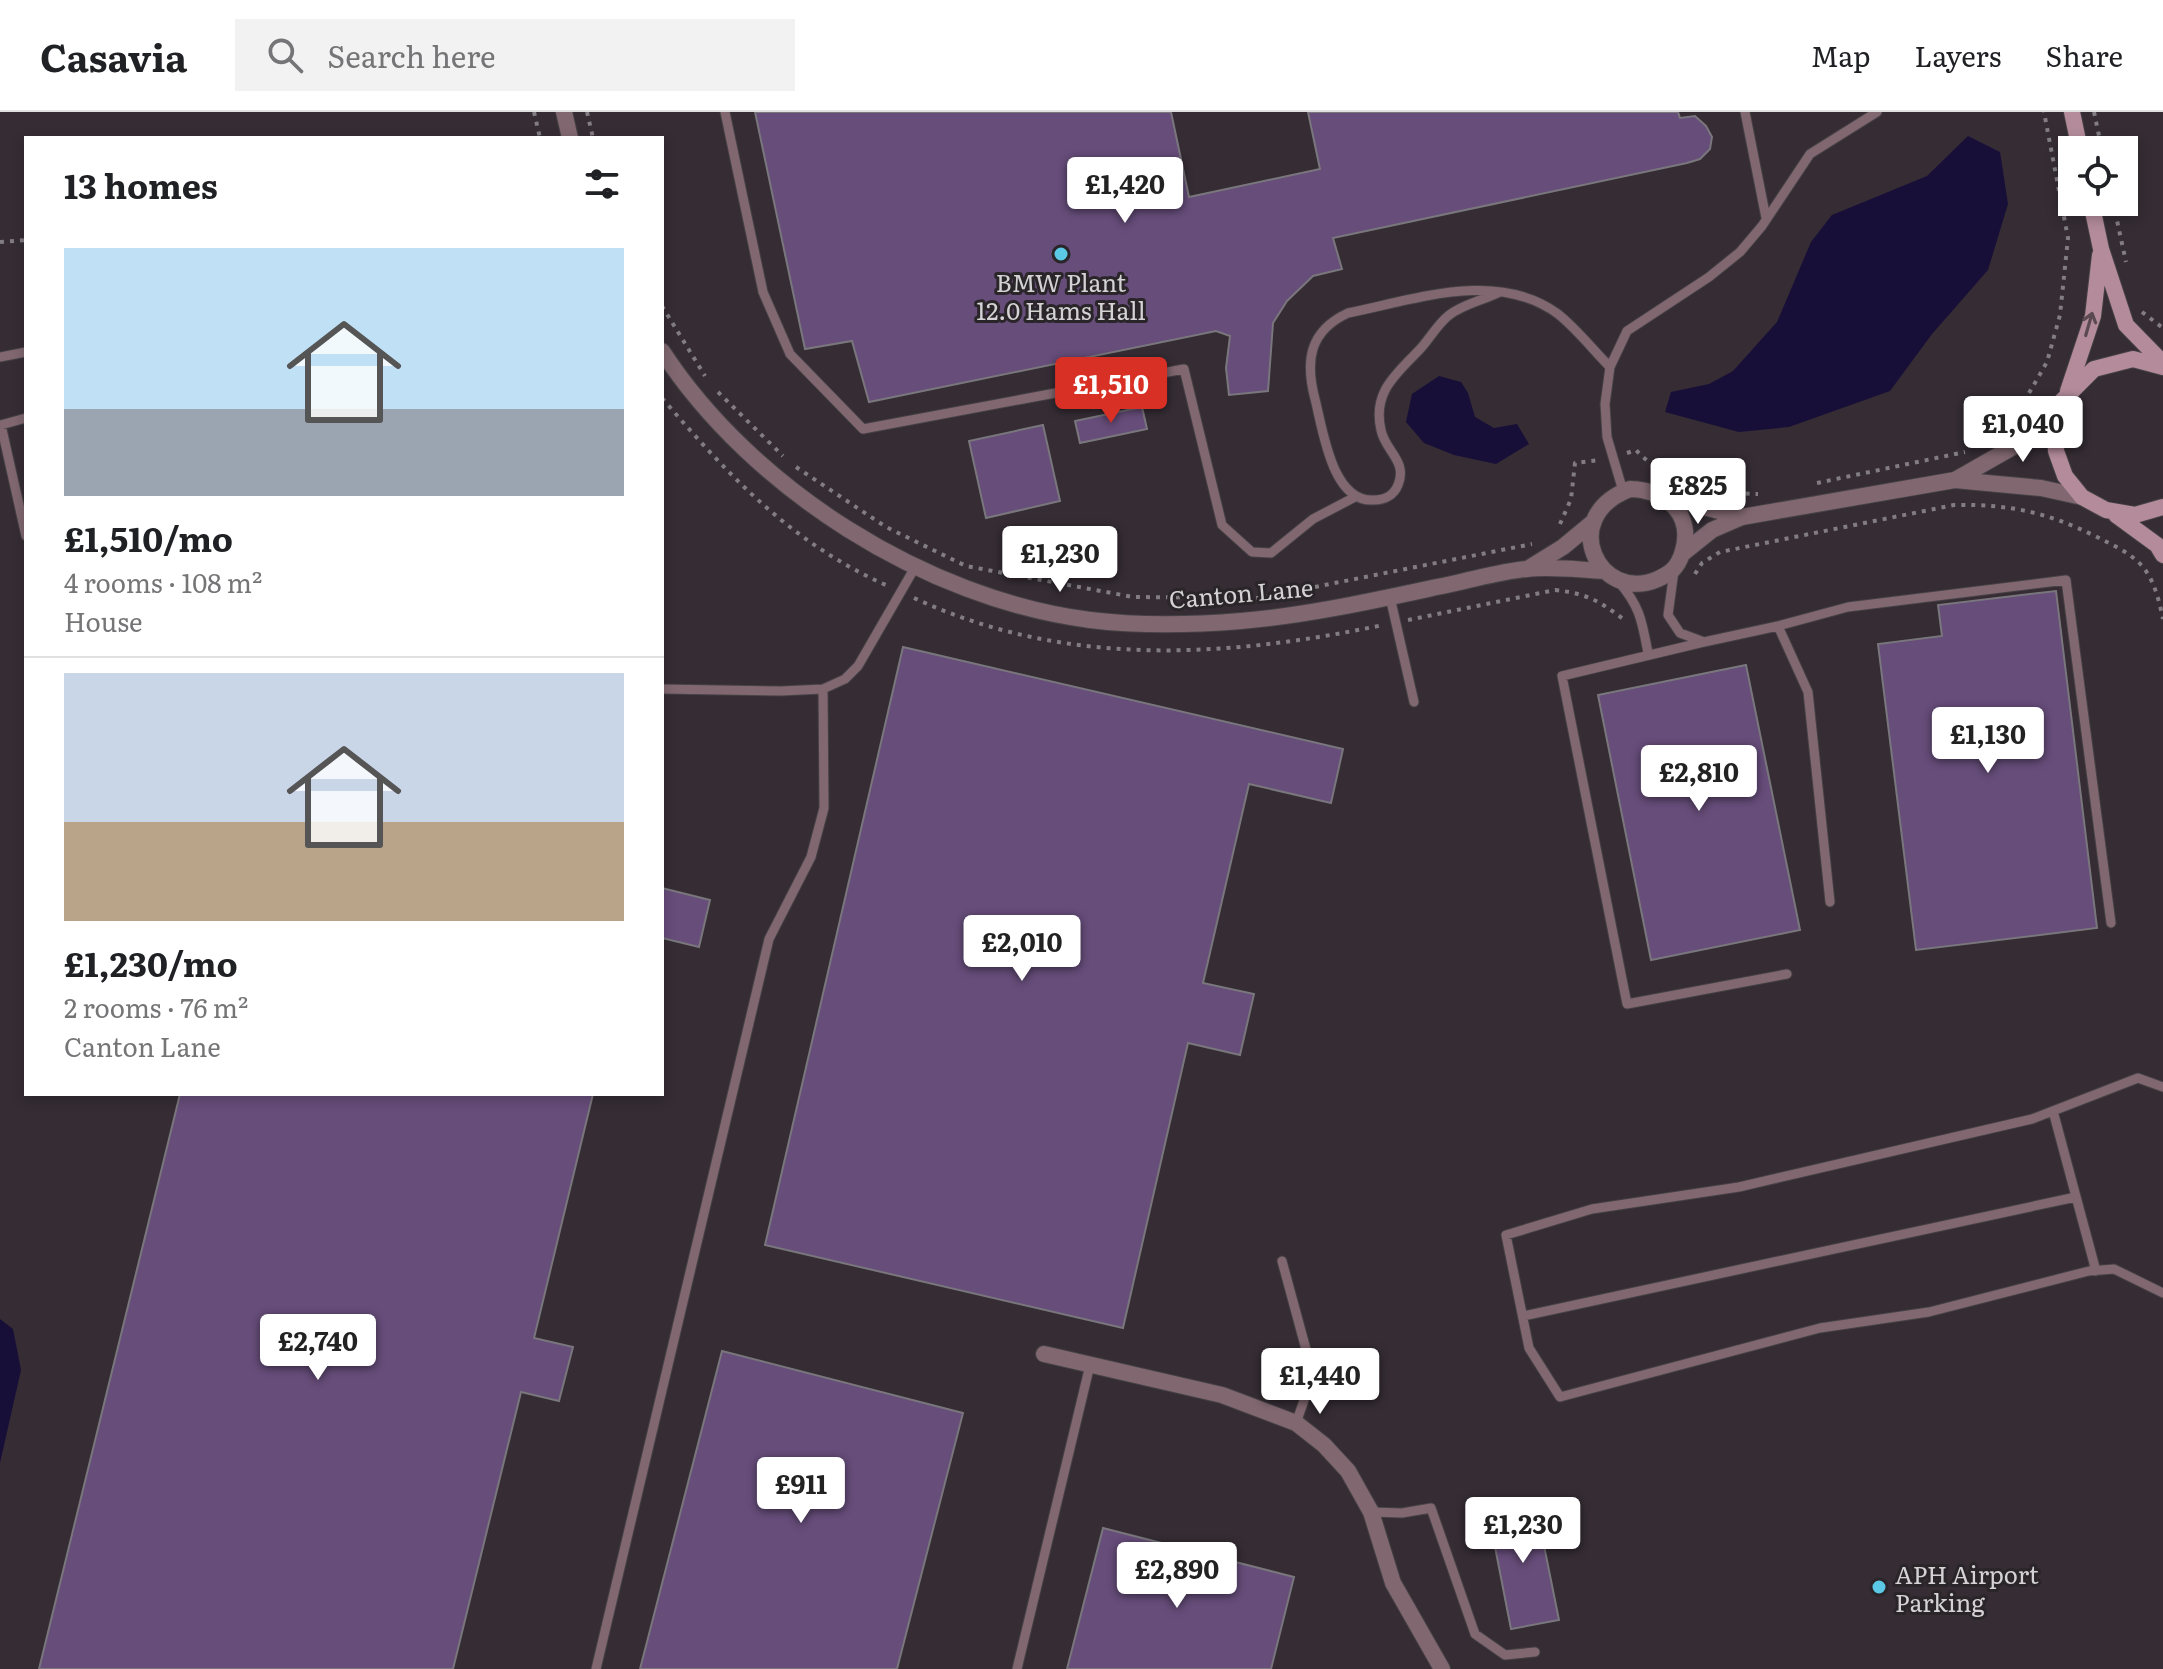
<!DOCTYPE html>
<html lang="en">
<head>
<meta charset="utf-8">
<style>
  :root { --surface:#fff; --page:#f2f2f2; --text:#202124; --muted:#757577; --line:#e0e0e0; --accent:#d93025 }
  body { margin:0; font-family:Literata,serif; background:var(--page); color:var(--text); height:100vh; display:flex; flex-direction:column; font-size:30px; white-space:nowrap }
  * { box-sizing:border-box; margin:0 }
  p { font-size:26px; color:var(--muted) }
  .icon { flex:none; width:44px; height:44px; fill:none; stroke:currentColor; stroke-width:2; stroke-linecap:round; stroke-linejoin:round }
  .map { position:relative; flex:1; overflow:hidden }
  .panel { position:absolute; left:24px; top:24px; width:640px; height:960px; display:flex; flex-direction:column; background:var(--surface); border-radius:0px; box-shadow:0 4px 12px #0003 }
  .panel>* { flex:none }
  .tools { position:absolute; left:2058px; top:24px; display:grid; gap:16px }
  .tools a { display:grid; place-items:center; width:80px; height:80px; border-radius:0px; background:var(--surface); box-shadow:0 4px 12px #0003; font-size:40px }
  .price { position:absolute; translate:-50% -68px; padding:0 18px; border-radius:8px; background:#fff; color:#222; font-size:26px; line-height:52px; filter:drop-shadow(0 2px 4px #0008) }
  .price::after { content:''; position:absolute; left:50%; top:48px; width:24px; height:18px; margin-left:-12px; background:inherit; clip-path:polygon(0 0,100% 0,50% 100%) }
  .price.on { background:var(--accent); color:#fff }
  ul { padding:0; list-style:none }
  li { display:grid; align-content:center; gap:16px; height:424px; padding:0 40px }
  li+li { border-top:2px solid var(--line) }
  li span { display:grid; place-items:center; height:248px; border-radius:0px; color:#555 }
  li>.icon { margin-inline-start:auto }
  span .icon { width:144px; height:144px; fill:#fffc; stroke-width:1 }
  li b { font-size:34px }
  h2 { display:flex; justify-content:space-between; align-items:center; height:96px; padding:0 40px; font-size:34px }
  header { display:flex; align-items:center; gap:48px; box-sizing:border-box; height:112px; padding:0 40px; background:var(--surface); border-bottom:2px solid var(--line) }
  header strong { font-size:38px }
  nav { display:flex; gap:44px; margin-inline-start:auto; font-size:28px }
  .search { width:560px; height:72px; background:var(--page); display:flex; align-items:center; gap:20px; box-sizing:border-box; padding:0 28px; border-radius:0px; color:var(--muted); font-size:30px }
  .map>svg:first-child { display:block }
  .built { fill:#352c34; fill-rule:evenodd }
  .water { fill:#180f39 }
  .building { fill:#664d7a; stroke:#79767c; stroke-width:2 }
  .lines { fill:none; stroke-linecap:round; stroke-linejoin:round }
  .lane-casing { stroke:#454144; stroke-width:11 }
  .street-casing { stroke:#454144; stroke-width:18 }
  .secondary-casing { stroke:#454144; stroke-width:18 }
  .path { stroke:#817d80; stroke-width:4; stroke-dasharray:4 6; stroke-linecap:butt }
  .lane { stroke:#806770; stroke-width:9 }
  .street { stroke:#806770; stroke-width:16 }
  .secondary { stroke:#b38b9a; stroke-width:16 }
  .oneway { stroke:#5a4951 }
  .poi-dot { fill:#5bc8e6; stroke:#2a2529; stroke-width:3 }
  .labels { text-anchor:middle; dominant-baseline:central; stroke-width:6; stroke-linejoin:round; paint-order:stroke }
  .poi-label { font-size:24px; fill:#d4d2d4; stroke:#2a2529 }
  .street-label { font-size:24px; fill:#d4d2d4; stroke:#2a2529 }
</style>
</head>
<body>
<header>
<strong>Casavia</strong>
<div class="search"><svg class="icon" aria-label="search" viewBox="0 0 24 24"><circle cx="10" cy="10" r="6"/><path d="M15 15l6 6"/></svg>Search here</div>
<nav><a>Map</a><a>Layers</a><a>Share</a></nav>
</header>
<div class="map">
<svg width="2163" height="1557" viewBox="0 0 2163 1557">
  <rect width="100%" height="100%" fill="#2a2529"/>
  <path class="built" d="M0,0H2163V1557H0ZM26,26H662V982H26ZM2072,38H2124V90H2072Z"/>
  <path class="water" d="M1968,24L2000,40L2008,92L1988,158L1932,222L1890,279L1789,315L1739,320L1665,300L1671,280L1709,272L1733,259L1777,210L1811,130L1832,103L1927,64Z
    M1439,264L1461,270L1468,281L1475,305L1494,316L1517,312L1529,332L1496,352L1454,343L1424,331L1406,310L1412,282Z
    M0,1207L13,1217L21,1258L0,1351Z"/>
  <path class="building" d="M755,0H1171L1189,85L1320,57L1308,0H1678L1680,6L1695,4L1706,14L1712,25L1710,37L1700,47L1687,51L1333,126L1342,157L1313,164L1287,189L1273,211L1268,279L1229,283L1226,256L1230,224L1216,219L869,290L852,229L805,237Z
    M1142,295L1147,317L1080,331L1075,309Z
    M1043,313L1060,389L986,406L969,329Z
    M2056,479L2097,816L1916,838L1878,532L1942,524L1938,493Z
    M903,535L1343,637L1331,691L1249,672L1203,871L1254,882L1240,943L1188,931L1123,1216L765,1133Z
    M1746,553L1800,818L1651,848L1598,583Z
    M662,776L710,788L699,835L662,826Z
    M180,982H593L534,1226L573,1235L559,1289L521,1280L453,1557H39Z
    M722,1239L963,1301L897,1557H640Z
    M1535,1389L1559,1508L1511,1517L1488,1399Z
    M1103,1416L1294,1465L1271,1557H1067Z"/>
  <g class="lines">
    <g class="lane-casing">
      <path id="lane" d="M725,0L763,180L790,242L863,317L1184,257L1222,413L1252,440L1271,441L1313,407L1355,385
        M1745,0L1766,106
        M1498,181C1483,188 1461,193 1448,204C1438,212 1430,226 1421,236C1397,262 1372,279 1381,318C1385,339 1408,349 1398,373C1394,383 1385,388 1374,388C1332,391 1323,318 1315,287C1305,249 1309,219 1348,201C1414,188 1497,157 1558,202C1577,217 1593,238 1610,255
        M0,245L26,240
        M26,306L1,313L26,424
        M1623,379L1607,325L1605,292L1610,255L1627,219L1709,165L1740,140L1762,114L1810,42L1877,0
        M1674,459L1668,503L1680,521L1704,530L1778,514L1848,495L2066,468L2111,811
        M1618,469C1640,494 1642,509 1648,541
        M1390,485L1414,590
        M1778,514L1808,580L1830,790
        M1704,530L1562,564L1627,892L1787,862
        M662,577L781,579L823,577L845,567L858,554L914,457
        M2163,975L2138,966L2032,1007L1739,1075L1592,1097L1506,1123L1529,1236L1560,1285L1820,1216L1929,1200L2089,1159L2114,1157L2163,1181
        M2053,999L2096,1159
        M1282,1149L1313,1263L1296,1311
        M1523,1204L2076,1085
        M1371,1400L1402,1401L1431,1396L1475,1522L1505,1543L1535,1540
        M596,1557L769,827L811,745L824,696L823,577
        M1017,1557L1090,1253"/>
    </g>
    <g class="street-casing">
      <path id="street" d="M564,0L570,26
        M662,239C752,377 926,487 1090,508C1139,514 1192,513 1241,509C1313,503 1385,486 1456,471C1479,466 1503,459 1527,457C1552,454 1580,458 1605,459
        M1955,368L2013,335L2059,292
        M1630,377C1667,378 1695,403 1682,442C1677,456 1671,461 1658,467C1599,493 1556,405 1630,377Z
        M1666,385L1742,405
        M1682,442L1712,418L1742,405L1955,368L2041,376L2082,385
        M1529,456L1563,435L1592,411
        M1044,1242L1222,1283L1296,1311L1324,1333L1348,1359L1371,1400L1393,1471L1442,1557"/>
    </g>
    <g class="secondary-casing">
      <path id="secondary" d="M2072,0L2080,38
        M2091,90L2101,137L2126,213L2163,251
        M2163,255L2133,247L2094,257L2059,292L2055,317L2056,339L2065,364L2082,385L2106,398L2135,403L2163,395
        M2068,279L2093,204L2100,143
        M2116,403L2157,433L2163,443"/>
    </g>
    <path class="path" d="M534,0L540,26
      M587,0L593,26
      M2094,0L2102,38
      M2113,90L2126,150
      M0,130L26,128
      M662,194L705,264
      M2142,200L2163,216
      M718,280L783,344
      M662,286C729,364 791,431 888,474
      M2014,307L2047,250L2060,203L2068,126L2044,0
      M1627,341L1636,338C1665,370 1716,381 1758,382
      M796,355L886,415L966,454L1133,485L1259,486L1532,432
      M1817,371L1965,340
      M1560,412L1571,387L1575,351L1599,348
      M1695,462L1702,451L1720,440L1954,393C2009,392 2047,400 2097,425C2113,433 2131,441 2143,455C2155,470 2159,489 2163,507
      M914,486C1065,556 1224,546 1383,513
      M1408,508L1555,478C1590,482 1600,490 1626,509"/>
    <use href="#lane" class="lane"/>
    <use href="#street" class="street"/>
    <use href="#secondary" class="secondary"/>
  </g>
  <defs><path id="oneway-shaft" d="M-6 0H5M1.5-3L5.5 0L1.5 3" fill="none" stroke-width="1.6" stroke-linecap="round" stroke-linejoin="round" transform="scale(2)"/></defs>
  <use class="oneway" href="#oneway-shaft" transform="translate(2089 212) rotate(-74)"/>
  <g class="poi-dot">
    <circle cx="1061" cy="142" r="8"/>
    <circle cx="1879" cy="1475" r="8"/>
  </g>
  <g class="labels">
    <g class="poi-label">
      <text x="1061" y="169">BMW Plant<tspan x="1061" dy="28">12.0 Hams Hall</tspan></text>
      <text x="1895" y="1461" text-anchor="start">APH Airport<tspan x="1895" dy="28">Parking</tspan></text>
    </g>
    <g class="street-label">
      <text transform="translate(1241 480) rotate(-5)">Canton Lane</text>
    </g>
  </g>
</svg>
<div class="tools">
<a><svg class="icon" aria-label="locate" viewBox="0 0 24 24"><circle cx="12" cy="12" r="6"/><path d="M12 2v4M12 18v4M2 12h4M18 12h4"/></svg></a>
</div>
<b class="price" style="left:1125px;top:113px">£1,420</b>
<b class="price on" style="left:1111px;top:313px">£1,510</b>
<b class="price" style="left:2023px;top:352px">£1,040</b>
<b class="price" style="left:1698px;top:414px">£825</b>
<b class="price" style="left:1060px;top:482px">£1,230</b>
<b class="price" style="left:1988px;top:663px">£1,130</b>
<b class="price" style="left:1699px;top:701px">£2,810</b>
<b class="price" style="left:1022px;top:871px">£2,010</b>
<b class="price" style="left:318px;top:1270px">£2,740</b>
<b class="price" style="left:1320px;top:1304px">£1,440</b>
<b class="price" style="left:801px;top:1413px">£911</b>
<b class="price" style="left:1523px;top:1453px">£1,230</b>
<b class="price" style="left:1177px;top:1498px">£2,890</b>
<section class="panel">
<h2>13 homes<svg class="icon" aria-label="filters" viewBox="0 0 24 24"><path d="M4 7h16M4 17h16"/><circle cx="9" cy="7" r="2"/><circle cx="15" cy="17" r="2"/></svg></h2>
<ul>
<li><span style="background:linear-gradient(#bfe0f5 65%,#9aa5b1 0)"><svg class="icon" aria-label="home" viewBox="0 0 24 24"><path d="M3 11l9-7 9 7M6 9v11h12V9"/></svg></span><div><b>£1,510/mo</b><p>4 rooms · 108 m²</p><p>House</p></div></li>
<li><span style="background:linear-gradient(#c9d6e8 60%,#b9a48a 0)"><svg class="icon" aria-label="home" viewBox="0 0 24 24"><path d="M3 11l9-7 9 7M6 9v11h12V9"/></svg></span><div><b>£1,230/mo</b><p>2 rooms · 76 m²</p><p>Canton Lane</p></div></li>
</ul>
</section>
</div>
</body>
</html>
